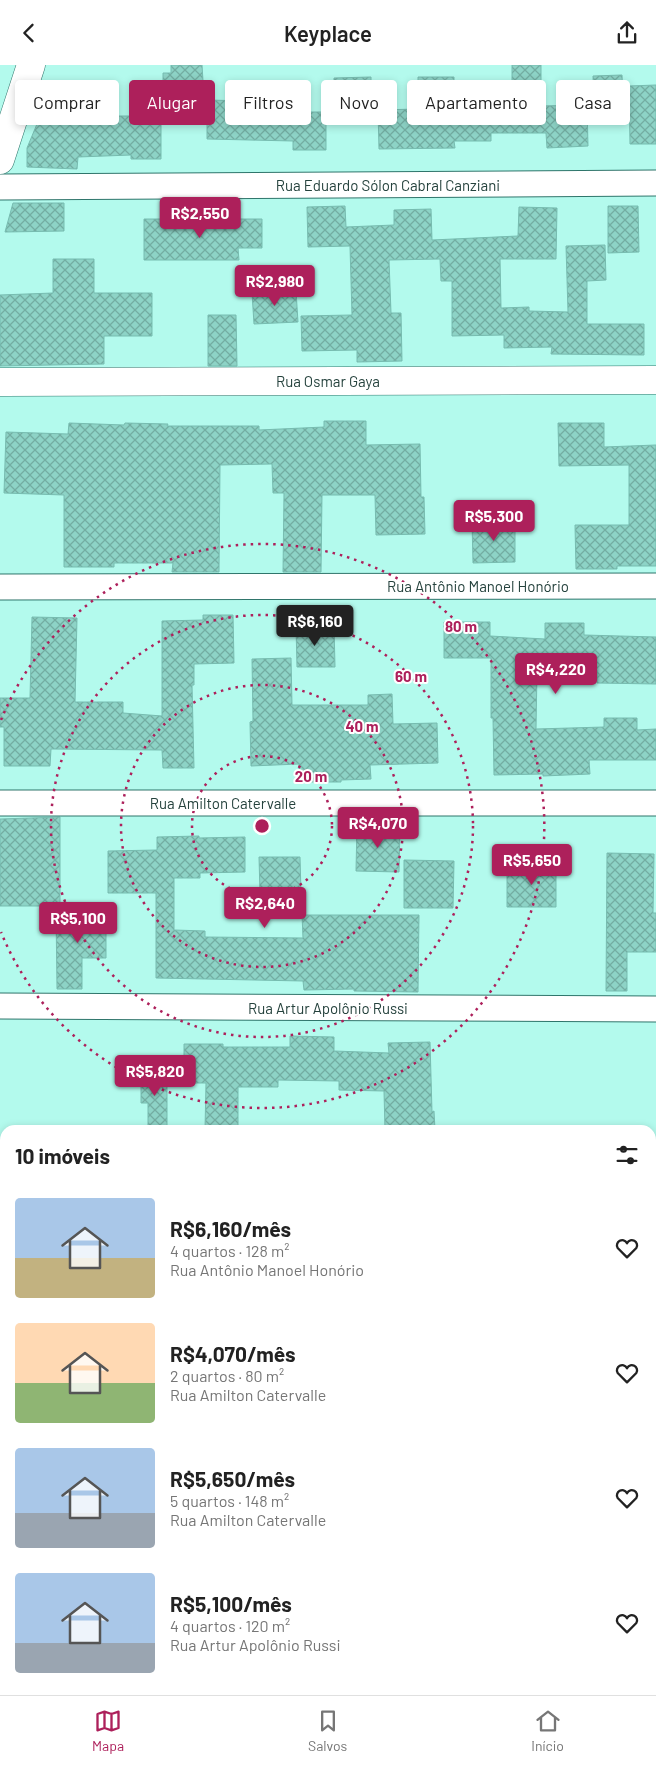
<!DOCTYPE html>
<html lang="pt">
<head>
<meta charset="utf-8">
<style>
  :root { --surface:#fff; --page:#f2f2f2; --text:#222; --muted:#767676; --line:#e0e0e0; --accent:#ad205b }
  body { margin:0; font-family:Barlow,sans-serif; background:var(--page); color:var(--text); height:100vh; display:flex; flex-direction:column; font-size:19px; white-space:nowrap }
  * { box-sizing:border-box; margin:0 }
  p { font-size:16px; color:var(--muted) }
  .icon { flex:none; width:28px; height:28px; fill:none; stroke:currentColor; stroke-width:2; stroke-linecap:round; stroke-linejoin:round }
  .map { position:relative; flex:1; overflow:hidden }
  .sheet { position:absolute; left:0px; top:1060px; width:656px; height:570px; display:flex; flex-direction:column; background:var(--surface); border-radius:15px 15px 0 0; box-shadow:0 2px 8px #0003 }
  .sheet>* { flex:none }
  .banner { position:absolute; left:15px; top:15px; width:626px; height:45px; display:flex; gap:10px }
  .price { position:absolute; translate:-50% -42px; padding:0 11px; border-radius:5px; background:var(--accent); color:#fff; font-size:16px; line-height:32px; filter:drop-shadow(0 1px 2px #0008) }
  .price::after { content:''; position:absolute; left:50%; top:30px; width:15px; height:11px; margin-left:-8px; background:inherit; clip-path:polygon(0 0,100% 0,50% 100%) }
  .price.on { background:#222; color:#fff }
  ul { padding:0; list-style:none }
  li { display:flex; align-items:center; gap:15px; height:125px; padding:0 15px }
  li span { display:grid; place-items:center; flex:none; width:140px; height:100px; border-radius:5px; color:#555 }
  li>.icon { margin-inline-start:auto }
  span .icon { width:60px; height:60px; fill:#fffc; stroke-width:1 }
  li b { font-size:21px }
  h2 { display:flex; justify-content:space-between; align-items:center; height:60px; padding:0 15px; font-size:21px }
  .chip { padding:0 18px; border-radius:5px; background:var(--surface); box-shadow:0 2px 8px #0003; font-size:18px; line-height:45px }
  .chip.on { background:var(--accent); color:#fff }
  header { display:flex; justify-content:space-between; align-items:center; height:65px; padding:0 15px; background:var(--surface); font-size:22px; font-weight:600 }
  .tab-bar { display:flex; justify-content:space-around; align-items:center; height:70px; border-top:1px solid var(--line); background:var(--surface); font-size:14px; color:var(--muted) }
  .tab-bar a { display:grid; justify-items:center; gap:2px }
  .tab-bar .on { color:var(--accent) }
  .map>svg:first-child { display:block }
  .building { fill:url(#building-cross-hatch); stroke:#77bcb0 }
  .lines { fill:none; stroke-linecap:round; stroke-linejoin:round }
  .minor-casing { stroke:#2f756b; stroke-width:27 }
  .secondary-casing { stroke:#2f756b; stroke-width:29 }
  .minor { stroke:#fff; stroke-width:25 }
  .secondary { stroke:#fff; stroke-width:28 }
  .ring { fill:none; stroke:#ad205b; stroke-width:2.5; stroke-dasharray:2.5 5 }
  .labels { text-anchor:middle; dominant-baseline:central; stroke-width:4; stroke-linejoin:round; paint-order:stroke }
  .street-label { font-size:15px; fill:#25423d; stroke:#fff }
  .centre { fill:#ad205b; stroke:#fff; stroke-width:2.5 }
  .ring-label { font-size:15px; text-anchor:middle; font-weight:bold; fill:#ad205b; stroke:#fff; stroke-width:4; stroke-linejoin:round; paint-order:stroke }
</style>
</head>
<body>
<header><svg class="icon" aria-label="back" viewBox="0 0 24 24"><path d="M15 5l-7 7 7 7"/></svg>Keyplace<svg class="icon" aria-label="share" viewBox="0 0 24 24"><path d="M12 15V3M7 8l5-5 5 5M5 13v7h14v-7"/></svg></header>
<div class="map">
<svg width="656" height="1630" viewBox="0 0 656 1630">
  <defs>
    <pattern id="building-cross-hatch" width="8" height="8" patternUnits="userSpaceOnUse" patternTransform="scale(1.25)"><rect width="8" height="8" fill="#8dd3c6"/><path d="M0 0l8 8M0 8l8-8" fill="none" stroke="#73ada2"/></pattern>
  </defs>
  <rect width="100%" height="100%" fill="#b3faed"/>
  <path class="building" d="M171,0H202L204,32H163V8H171Z
    M512,0H541V41L587,40L588,81L547,83L546,68H491V76H454L455,83L379,84L378,45L418,44V12H454V46H501V26H512Z
    M622,10L623,36L594,37L593,11Z
    M371,12V39H334V13Z
    M54,18L80,19L79,40H118V51H161V94H131V90L78,92L77,104L27,102V83Z
    M656,20V79H630L629,21Z
    M207,35L247,36V39H288V47H326V85H293V76L207,74Z
    M13,138H64V166L5,167Z
    M345,141L346,162L394,160V145L431,144L432,175L518,171L519,142L557,143L556,194H500L501,243L529,242V246L568,247L566,181L605,180L606,215L587,216V259H644V290L551,289L552,282L504,283V270L452,271V216H441L440,194L389,195L391,248H401L402,296L357,297V285L302,286L301,251L352,250L350,181L308,182L307,142Z
    M608,141H638L639,187L608,188Z
    M144,154H262V183H238L239,195H144Z
    M53,194H94V228H152V271H104V299L0,301V230L53,228Z
    M296,226L298,257L254,259L252,228Z
    M208,250H236L237,301H208Z
    M324,356H366V380L420,379L421,432H424L425,469L376,470L375,430H322L321,507H283L284,428H273L272,399L220,400L219,507H172L173,498H114V502H64V430L4,428L6,367L68,369L69,358L124,360L125,358L168,359L167,361H259V365L324,362Z
    M558,358H604V382L656,380V501H617V504H576L575,460H629V400L559,401Z
    M472,456H515V497L473,498Z
    M203,550H233L234,598L194,599V620H192L194,703H163L162,685L51,684L50,701H4V662H0V633H30L32,552L77,553L75,637H123V648L162,651V556L203,555Z
    M444,557H490V571L545,574V558H584V570L656,572V619L597,618V605H537L536,664L604,662V653H637V665L656,664V695H589L590,709L543,711V709L494,710L493,653H491V593H444Z
    M296,561H334L335,602H297Z
    M291,593L292,640H368V630L392,629L393,659L437,658L438,698L370,700L371,714L341,715V717H299V699L251,701L250,657L253,656L252,594Z
    M60,752V841H0V754Z
    M357,760L400,761L399,807L356,806Z
    M199,771V773L245,772V807L200,808V813H174V865L205,866V872L303,873L302,850H419L418,927L354,926V924L304,925L303,916L156,913V828H108V786L157,785V772Z
    M607,788L654,789L653,848H656V887H627V926H606Z
    M259,792H300L301,828H260Z
    M404,795L454,796L453,843H404Z
    M507,800H556V842H507Z
    M56,845H106V893H82V924H57Z
    M290,971L334,972V986L389,988L388,978L430,977L432,1047L434,1046L435,1065H385L384,1026L339,1025V1016L278,1015V1022H238V1065H205L206,1018H184V979H223V982H290Z
    M141,1003H167V1065H148V1038H141Z"/>
  <g class="lines">
    <g class="minor-casing">
      <path id="minor" d="M0,122L656,118
        M0,522L656,521
        M0,738H656
        M0,941L656,944
        M651,1151H656
        M0,1154H5
        M651,1367H656
        M0,1368H5
        M651,1573H656
        M0,1577H5"/>
    </g>
    <g class="secondary-casing">
      <path id="secondary" d="M0,95L31,0
        M0,317L656,315"/>
    </g>
    <use href="#minor" class="minor"/>
    <use href="#secondary" class="secondary"/>
  </g>
  <g class="ring">
    <circle cx="262" cy="761" r="70"/>
    <circle cx="262" cy="761" r="141"/>
    <circle cx="262" cy="761" r="211"/>
    <path d="M1 655A282 282 0 1 1 1 867"/>
  </g>
  <g class="labels">
    <g class="street-label">
      <text x="388" y="120">Rua Eduardo Sólon Cabral Canziani</text>
      <text x="328" y="316">Rua Osmar Gaya</text>
      <text x="478" y="521">Rua Antônio Manoel Honório</text>
      <text x="223" y="738">Rua Amilton Catervalle</text>
      <text x="328" y="943">Rua Artur Apolônio Russi</text>
    </g>
  </g>
  <circle cx="262" cy="761" r="8" class="centre"/>
  <g class="ring-label">
    <text x="461" y="567">80 m</text>
    <text x="411" y="617">60 m</text>
    <text x="362" y="667">40 m</text>
    <text x="311" y="717">20 m</text>
  </g>
</svg>
<b class="price" style="left:200px;top:174px">R$2,550</b>
<b class="price" style="left:275px;top:242px">R$2,980</b>
<b class="price" style="left:494px;top:477px">R$5,300</b>
<b class="price on" style="left:315px;top:582px">R$6,160</b>
<b class="price" style="left:556px;top:630px">R$4,220</b>
<b class="price" style="left:378px;top:784px">R$4,070</b>
<b class="price" style="left:532px;top:821px">R$5,650</b>
<b class="price" style="left:265px;top:864px">R$2,640</b>
<b class="price" style="left:78px;top:879px">R$5,100</b>
<b class="price" style="left:155px;top:1032px">R$5,820</b>
<div class="banner">
<a class="chip">Comprar</a>
<a class="chip on">Alugar</a>
<a class="chip">Filtros</a>
<a class="chip">Novo</a>
<a class="chip">Apartamento</a>
<a class="chip">Casa</a>
</div>
<section class="sheet">
<h2>10 imóveis<svg class="icon" aria-label="filters" viewBox="0 0 24 24"><path d="M4 7h16M4 17h16"/><circle cx="9" cy="7" r="2"/><circle cx="15" cy="17" r="2"/></svg></h2>
<ul>
<li><span style="background:linear-gradient(#a9c7e8 60%,#c2b280 0)"><svg class="icon" aria-label="home" viewBox="0 0 24 24"><path d="M3 11l9-7 9 7M6 9v11h12V9"/></svg></span><div><b>R$6,160/mês</b><p>4 quartos · 128 m²</p><p>Rua Antônio Manoel Honório</p></div><svg class="icon" aria-label="heart" viewBox="0 0 24 24"><path d="M12 20l-8-8c-3-5 5-10 8-4 3-6 11-1 8 4z"/></svg></li>
<li><span style="background:linear-gradient(#ffd9b3 60%,#8fb573 0)"><svg class="icon" aria-label="home" viewBox="0 0 24 24"><path d="M3 11l9-7 9 7M6 9v11h12V9"/></svg></span><div><b>R$4,070/mês</b><p>2 quartos · 80 m²</p><p>Rua Amilton Catervalle</p></div><svg class="icon" aria-label="heart" viewBox="0 0 24 24"><path d="M12 20l-8-8c-3-5 5-10 8-4 3-6 11-1 8 4z"/></svg></li>
<li><span style="background:linear-gradient(#a9c7e8 65%,#9aa5b1 0)"><svg class="icon" aria-label="home" viewBox="0 0 24 24"><path d="M3 11l9-7 9 7M6 9v11h12V9"/></svg></span><div><b>R$5,650/mês</b><p>5 quartos · 148 m²</p><p>Rua Amilton Catervalle</p></div><svg class="icon" aria-label="heart" viewBox="0 0 24 24"><path d="M12 20l-8-8c-3-5 5-10 8-4 3-6 11-1 8 4z"/></svg></li>
<li><span style="background:linear-gradient(#a9c7e8 70%,#9aa5b1 0)"><svg class="icon" aria-label="home" viewBox="0 0 24 24"><path d="M3 11l9-7 9 7M6 9v11h12V9"/></svg></span><div><b>R$5,100/mês</b><p>4 quartos · 120 m²</p><p>Rua Artur Apolônio Russi</p></div><svg class="icon" aria-label="heart" viewBox="0 0 24 24"><path d="M12 20l-8-8c-3-5 5-10 8-4 3-6 11-1 8 4z"/></svg></li>
</ul>
</section>
</div>
<nav class="tab-bar">
<a class="on"><svg class="icon" aria-label="map" viewBox="0 0 24 24"><path d="M3 6l6-2 6 2 6-2v14l-6 2-6-2-6 2zM9 4v14M15 6v14"/></svg>Mapa</a>
<a><svg class="icon" aria-label="saved" viewBox="0 0 24 24"><path d="M7 4h10v16l-5-4-5 4z"/></svg>Salvos</a>
<a><svg class="icon" aria-label="home" viewBox="0 0 24 24"><path d="M3 11l9-7 9 7M6 9v11h12V9"/></svg>Início</a>
</nav>
</body>
</html>
